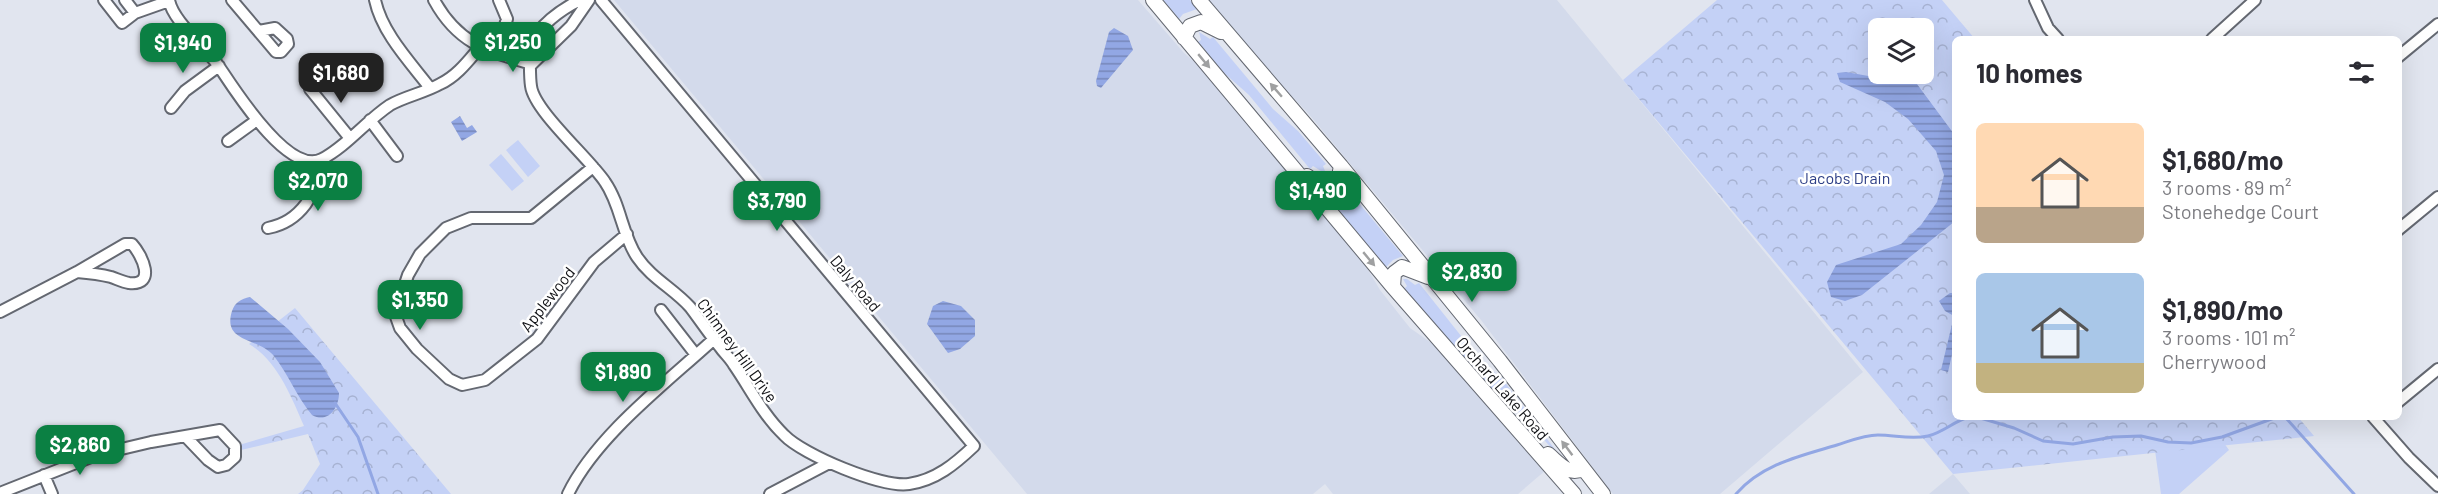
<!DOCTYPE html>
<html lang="en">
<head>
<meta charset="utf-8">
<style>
  :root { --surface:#fff; --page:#f7f7f7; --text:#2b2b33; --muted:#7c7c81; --accent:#0b8043 }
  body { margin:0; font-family:Barlow,sans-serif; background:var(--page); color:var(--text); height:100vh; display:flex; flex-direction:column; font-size:22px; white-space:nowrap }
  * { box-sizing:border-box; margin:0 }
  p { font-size:20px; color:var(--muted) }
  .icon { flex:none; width:33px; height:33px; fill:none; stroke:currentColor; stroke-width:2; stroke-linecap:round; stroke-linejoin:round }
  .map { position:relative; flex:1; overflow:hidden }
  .sheet { position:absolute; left:1952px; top:36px; width:450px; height:384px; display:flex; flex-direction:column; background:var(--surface); border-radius:9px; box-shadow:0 6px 24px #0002 }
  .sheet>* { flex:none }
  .buttons { position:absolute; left:1868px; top:18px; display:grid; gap:12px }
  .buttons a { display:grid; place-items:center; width:66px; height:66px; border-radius:9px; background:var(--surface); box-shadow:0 6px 24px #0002; font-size:30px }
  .price { position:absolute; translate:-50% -51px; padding:0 14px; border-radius:12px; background:var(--accent); color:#fff; font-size:20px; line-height:39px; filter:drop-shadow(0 2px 3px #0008) }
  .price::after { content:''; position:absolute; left:50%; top:36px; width:18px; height:14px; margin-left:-9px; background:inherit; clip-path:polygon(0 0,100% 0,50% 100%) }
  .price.current { background:#222; color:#fff }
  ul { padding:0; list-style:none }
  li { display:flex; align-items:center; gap:18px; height:150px; padding:0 24px }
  li span { display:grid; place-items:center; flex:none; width:168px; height:120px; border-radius:9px; color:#555 }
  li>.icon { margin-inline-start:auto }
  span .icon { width:72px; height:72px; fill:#fffc; stroke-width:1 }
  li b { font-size:26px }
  h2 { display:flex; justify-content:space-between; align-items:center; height:72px; padding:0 24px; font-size:26px }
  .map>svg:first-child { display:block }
  .built { fill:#d3daeb }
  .green { fill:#c4d1f6 }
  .park { fill:url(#park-crowns); fill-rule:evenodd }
  .water { fill:url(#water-rules) }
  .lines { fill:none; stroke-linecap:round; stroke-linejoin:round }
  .stream { stroke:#92a7e4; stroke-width:3 }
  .minor-casing { stroke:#646871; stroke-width:14 }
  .secondary-casing { stroke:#646871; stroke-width:16 }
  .minor { stroke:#fff; stroke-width:10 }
  .secondary { stroke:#fff; stroke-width:14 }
  .oneway { fill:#9fa0a1 }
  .labels { text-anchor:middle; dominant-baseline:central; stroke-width:5; stroke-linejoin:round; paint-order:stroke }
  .park-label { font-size:16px; fill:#2e3f87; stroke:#fff }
  .street-label { font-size:16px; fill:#101115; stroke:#fff }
</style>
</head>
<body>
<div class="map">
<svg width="2438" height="494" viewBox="0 0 2438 494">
  <defs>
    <pattern id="park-crowns" width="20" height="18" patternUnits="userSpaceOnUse" patternTransform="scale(1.5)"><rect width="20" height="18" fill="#c4d1f6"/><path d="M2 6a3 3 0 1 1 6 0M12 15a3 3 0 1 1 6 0" fill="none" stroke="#a7b2d2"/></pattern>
    <pattern id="water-rules" width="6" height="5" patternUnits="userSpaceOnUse" patternTransform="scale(1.5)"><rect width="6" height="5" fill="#92a7e4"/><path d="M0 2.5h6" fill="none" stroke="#7687b8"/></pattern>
  </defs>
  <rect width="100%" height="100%" fill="#e1e5ef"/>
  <path class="built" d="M614,0H1138L1184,53L1197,64L1364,263L1380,290L1410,328L1433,344L1546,470L1518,494H1333L1325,484L1313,494H1027Z
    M1207,0H1557L1863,372L1720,494H1613L1481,320L1307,112L1263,66Z
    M1953,474L1970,494H1929Z"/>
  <path class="green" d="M1163,0H1190L1197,9L1183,14L1179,19Z
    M1199,32L1210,39L1213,37L1273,109L1298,131L1326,164L1323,166L1325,171H1321L1313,166L1310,169L1249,95L1223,72L1198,42L1201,40Z
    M518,140L540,166L528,177L506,150Z
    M501,154L524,181L512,191L489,165Z
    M1343,184L1403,256L1393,260L1386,267L1324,194Z
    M1403,279H1407L1415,285L1419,283L1477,356L1504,381L1565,463L1517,410L1492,390L1404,289L1407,286Z
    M2205,417L2229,450L2179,494H2161L2154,443Z"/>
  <path class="park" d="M1717,0H1942L1975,39H1954V417H2298L2314,436L1953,474L1623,80ZM1878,28H1923V74H1878Z
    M295,308L451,494H298L303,490L320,464L308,434L241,450L239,445L304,426C292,398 277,360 249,344Z"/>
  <path class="water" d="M1114,28L1128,36L1133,50L1101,88L1097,86L1096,81L1109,32Z
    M1846,72L1874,77L1885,74H1903L1914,80L1954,134V222L1862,295L1845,301L1831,297L1827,282L1836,265L1901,244L1921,225L1937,202L1944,175L1936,151L1908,119L1885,102L1840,82L1837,73Z
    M460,116L467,128L472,125L477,132L462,141L451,122Z
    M1950,293H1954V346L1948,372L1941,370L1954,316L1945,311L1939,301Z
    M250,297L288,329L320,362L339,393C339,408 328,424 312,415C297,397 288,374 274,356C258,337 222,343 232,311C235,302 241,299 250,297Z
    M943,301L961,306L975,320V336L960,349L948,353L927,324L933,306Z"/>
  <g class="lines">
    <path class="stream" d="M335,403L358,437L378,494
      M1977,417L2014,428L2043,441L2073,444L2113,437L2141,436L2168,442L2191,443L2222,437L2277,417
      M2285,417L2354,494
      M1736,494C1762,464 1800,456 1837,445C1850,441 1864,435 1878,435C1895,435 1911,440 1928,436C1944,432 1954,421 1969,417"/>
    <g class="minor-casing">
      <path id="minor" d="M104,0L122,23L135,13L169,1
        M125,0L135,13
        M169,0C173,22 207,48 220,68C236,92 289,176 322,159C347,146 366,121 390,105C406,96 424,93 440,84C457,76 468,61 480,47
        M232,0L276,52H281L288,44L287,39L275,28L259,31
        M375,0C382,33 410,62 430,88
        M434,0C458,44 487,51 532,64
        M580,0C562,9 537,26 531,46C529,50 530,80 531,86C534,111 590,159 605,182C621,205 622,235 637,257C651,278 674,289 690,307C700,320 709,334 720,347C724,353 730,358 734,365C750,388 763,415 784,435C803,455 882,488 909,484C936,480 955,464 974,446L601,0
        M2035,0L2048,28L2058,39
        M2212,39L2255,0
        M496,53L507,19L499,0
        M2398,57L2438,24
        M532,64L571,26L589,0
        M310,89L349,137
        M171,108L185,91L219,66
        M370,120L397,156
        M228,141L257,120
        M593,167L531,218H471L446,228L420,254L408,275L395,314L400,328L417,349L449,379L462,385L485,380L537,339L594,262L627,234
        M268,228C299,222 321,193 317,161
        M2398,230L2438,197
        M661,310L696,355
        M0,312L77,272L125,244H132C142,255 157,286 129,283C123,282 117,279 111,277C99,274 89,273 77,272
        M2398,402L2438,369
        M2373,417L2409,458L2438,486
        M44,475L52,494
        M0,493L96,455L151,442L220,430L235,446V457L226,465L218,467L208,460L186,437
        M568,494C596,436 666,383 714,339
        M770,494L829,463"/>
    </g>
    <g class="secondary-casing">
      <path id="secondary" d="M1153,0L1393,287L1574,494
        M1199,0L1341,166L1500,361L1603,494
        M1184,38L1190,26L1201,22L1221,32
        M1307,176L1322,187L1328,186L1339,176L1341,166
        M1393,287L1394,273L1402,267L1428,277
        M1548,454C1559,463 1568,476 1583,469"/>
    </g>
    <use href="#minor" class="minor"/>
    <use href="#secondary" class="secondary"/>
  </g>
  <defs><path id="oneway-solid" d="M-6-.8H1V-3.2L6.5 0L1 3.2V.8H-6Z" transform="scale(1.5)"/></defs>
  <g class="oneway">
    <use href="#oneway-solid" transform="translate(1204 61) rotate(50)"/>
    <use href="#oneway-solid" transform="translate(1276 90) rotate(-131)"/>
    <use href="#oneway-solid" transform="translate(1369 259) rotate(50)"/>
    <use href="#oneway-solid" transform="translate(1567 448) rotate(-127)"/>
  </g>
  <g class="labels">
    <g class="park-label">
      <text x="1845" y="177">Jacobs Drain</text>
    </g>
    <g class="street-label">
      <text transform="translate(856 283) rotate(50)">Daly Road</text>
      <text transform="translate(547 299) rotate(-52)">Applewood</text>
      <text transform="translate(738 350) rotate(54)">Chimney Hill Drive</text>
      <text transform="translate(1503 388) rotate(49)">Orchard Lake Road</text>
    </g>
  </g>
</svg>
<div class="buttons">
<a><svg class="icon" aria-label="layers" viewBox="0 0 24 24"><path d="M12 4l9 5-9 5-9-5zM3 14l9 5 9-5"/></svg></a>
</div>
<b class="price" style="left:513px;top:73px">$1,250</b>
<b class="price" style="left:183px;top:74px">$1,940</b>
<b class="price current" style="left:341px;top:104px">$1,680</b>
<b class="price" style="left:318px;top:212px">$2,070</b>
<b class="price" style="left:1318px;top:222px">$1,490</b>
<b class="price" style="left:777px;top:232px">$3,790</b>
<b class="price" style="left:1472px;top:303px">$2,830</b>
<b class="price" style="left:420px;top:331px">$1,350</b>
<b class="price" style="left:623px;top:403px">$1,890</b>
<b class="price" style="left:80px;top:476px">$2,860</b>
<section class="sheet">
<h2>10 homes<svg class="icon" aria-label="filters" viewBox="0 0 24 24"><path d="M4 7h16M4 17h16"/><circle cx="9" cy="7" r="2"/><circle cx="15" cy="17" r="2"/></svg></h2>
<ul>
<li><span style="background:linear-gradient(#ffd9b3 70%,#b9a48a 0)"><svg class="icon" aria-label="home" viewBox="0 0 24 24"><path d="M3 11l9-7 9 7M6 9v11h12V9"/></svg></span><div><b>$1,680/mo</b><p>3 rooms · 89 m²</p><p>Stonehedge Court</p></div></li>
<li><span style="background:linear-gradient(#a9c7e8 75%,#c2b280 0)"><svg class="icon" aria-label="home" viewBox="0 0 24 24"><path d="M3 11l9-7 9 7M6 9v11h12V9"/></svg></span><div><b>$1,890/mo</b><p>3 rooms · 101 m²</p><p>Cherrywood</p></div></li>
</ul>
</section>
</div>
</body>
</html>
